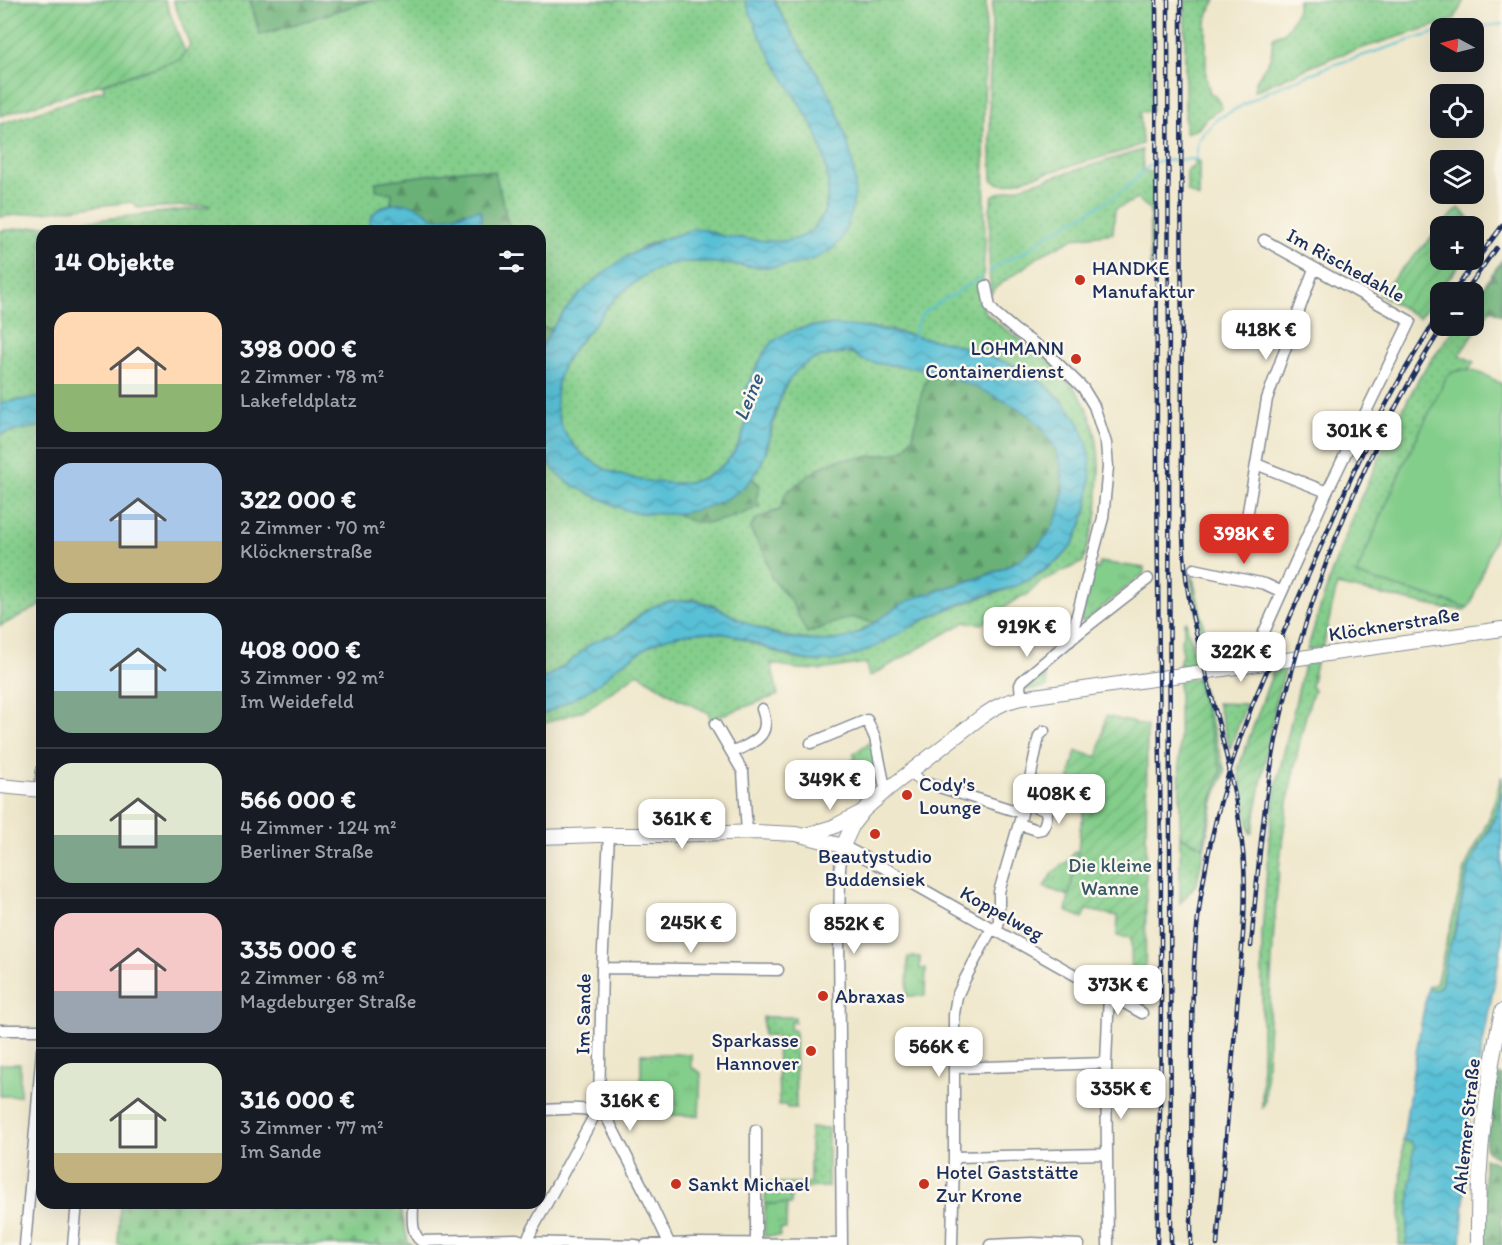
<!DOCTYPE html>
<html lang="de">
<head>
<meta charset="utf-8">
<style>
  :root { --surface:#171b24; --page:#242831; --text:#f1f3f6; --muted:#9ea1a6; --line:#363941; --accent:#d93025 }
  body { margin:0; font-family:Itim,sans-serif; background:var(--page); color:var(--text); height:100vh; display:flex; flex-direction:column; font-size:22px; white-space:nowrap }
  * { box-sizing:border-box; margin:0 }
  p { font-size:20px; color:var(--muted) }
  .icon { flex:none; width:33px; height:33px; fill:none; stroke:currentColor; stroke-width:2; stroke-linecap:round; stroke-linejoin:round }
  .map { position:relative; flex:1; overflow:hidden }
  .side { position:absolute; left:36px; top:225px; width:510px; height:984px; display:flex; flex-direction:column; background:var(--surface); border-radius:18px; box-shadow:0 6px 24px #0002 }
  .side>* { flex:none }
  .needle { width:39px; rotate:277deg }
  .buttons { position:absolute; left:1430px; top:18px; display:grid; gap:12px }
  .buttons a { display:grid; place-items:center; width:54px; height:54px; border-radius:12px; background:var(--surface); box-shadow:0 6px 24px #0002; font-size:30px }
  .price { position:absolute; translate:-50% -51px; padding:0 14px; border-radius:12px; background:#fff; color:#222; font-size:20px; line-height:39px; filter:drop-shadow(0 2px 3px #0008) }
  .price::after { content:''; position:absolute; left:50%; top:36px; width:18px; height:14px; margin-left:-9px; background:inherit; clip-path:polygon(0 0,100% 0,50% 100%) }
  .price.active { background:var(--accent); color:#fff }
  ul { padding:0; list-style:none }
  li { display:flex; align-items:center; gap:18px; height:150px; padding:0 18px }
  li+li { border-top:2px solid var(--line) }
  li span { display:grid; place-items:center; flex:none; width:168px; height:120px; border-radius:18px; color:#555 }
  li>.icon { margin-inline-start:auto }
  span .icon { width:72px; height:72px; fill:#fffc; stroke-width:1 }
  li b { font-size:26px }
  h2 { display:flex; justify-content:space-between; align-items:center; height:72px; padding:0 18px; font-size:26px }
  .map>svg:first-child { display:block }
  .grass { fill:url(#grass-dots); stroke:#507e74; stroke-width:1.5 }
  .forest { fill:url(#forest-firs); stroke:#43706a; stroke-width:1.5 }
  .cemetery { fill:url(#cemetery-stones); stroke:#507e74; stroke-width:1.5 }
  .park { fill:url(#park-tufts); stroke:#507e74; stroke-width:1.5; fill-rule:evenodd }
  .garden { fill:url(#garden-furrows); stroke:#507e74; stroke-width:1.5 }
  .pitch { fill:#84ce8b; stroke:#507e74; stroke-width:1.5 }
  .water { fill:url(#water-waves); stroke:#3a789a; stroke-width:1.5 }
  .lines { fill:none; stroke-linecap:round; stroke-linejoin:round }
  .stream { stroke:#59c0d6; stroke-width:2 }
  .minor-casing { stroke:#858b94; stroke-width:13 }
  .major-casing { stroke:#858b94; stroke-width:16 }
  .minor { stroke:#fff; stroke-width:10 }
  .major { stroke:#fff; stroke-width:14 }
  .rail-casing { stroke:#1b2f5e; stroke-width:4.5 }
  .rail { stroke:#fbf7ec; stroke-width:2; stroke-dasharray:7; stroke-linecap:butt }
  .poi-dot { fill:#c8321e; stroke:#fbf7ec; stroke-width:2 }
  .labels { text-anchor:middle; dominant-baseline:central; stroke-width:5; stroke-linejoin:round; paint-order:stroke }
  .street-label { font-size:20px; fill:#1b2f5e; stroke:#fbf7ec }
  .poi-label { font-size:20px; fill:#1b2f5e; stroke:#fbf7ec; text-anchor:start }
  .park-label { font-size:20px; fill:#355769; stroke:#fbf7ec }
  .water-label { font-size:21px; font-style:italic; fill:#2e5a82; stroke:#fbf7ec }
</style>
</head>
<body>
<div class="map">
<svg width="1502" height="1245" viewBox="0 0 1502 1245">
  <defs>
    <pattern id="grass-dots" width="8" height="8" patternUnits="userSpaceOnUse" patternTransform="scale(1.5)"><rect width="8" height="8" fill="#84ce8b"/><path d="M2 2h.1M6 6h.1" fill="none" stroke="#71b17a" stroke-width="1.8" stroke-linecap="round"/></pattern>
    <pattern id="forest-firs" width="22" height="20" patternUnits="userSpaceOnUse" patternTransform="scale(1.5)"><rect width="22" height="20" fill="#6bb177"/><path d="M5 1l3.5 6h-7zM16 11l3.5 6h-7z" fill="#579065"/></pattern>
    <pattern id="cemetery-stones" width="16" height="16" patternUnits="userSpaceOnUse" patternTransform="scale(1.5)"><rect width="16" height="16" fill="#84ce8b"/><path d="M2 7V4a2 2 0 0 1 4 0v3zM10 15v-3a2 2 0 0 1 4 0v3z" fill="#71b17a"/></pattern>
    <pattern id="park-tufts" width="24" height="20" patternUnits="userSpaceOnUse" patternTransform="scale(1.5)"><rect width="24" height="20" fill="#84ce8b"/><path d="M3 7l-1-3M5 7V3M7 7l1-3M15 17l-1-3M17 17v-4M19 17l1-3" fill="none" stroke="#71b17a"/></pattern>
    <pattern id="garden-furrows" width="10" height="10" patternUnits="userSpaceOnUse" patternTransform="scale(1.5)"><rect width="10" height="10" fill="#84ce8b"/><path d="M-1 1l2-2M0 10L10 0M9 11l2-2" fill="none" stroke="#71b17a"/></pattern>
    <pattern id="water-waves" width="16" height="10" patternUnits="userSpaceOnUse" patternTransform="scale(1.5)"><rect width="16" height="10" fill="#59c0d6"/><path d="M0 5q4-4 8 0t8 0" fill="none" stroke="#499cb1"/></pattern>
  </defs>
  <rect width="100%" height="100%" fill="#fbf7ec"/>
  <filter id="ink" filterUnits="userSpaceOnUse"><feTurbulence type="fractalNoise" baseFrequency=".0167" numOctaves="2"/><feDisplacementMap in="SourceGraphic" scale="12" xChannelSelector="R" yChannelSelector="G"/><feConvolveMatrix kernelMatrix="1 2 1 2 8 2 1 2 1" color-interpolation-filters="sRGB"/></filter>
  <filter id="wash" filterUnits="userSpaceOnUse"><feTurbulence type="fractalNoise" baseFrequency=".008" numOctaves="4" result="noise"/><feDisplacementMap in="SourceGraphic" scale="24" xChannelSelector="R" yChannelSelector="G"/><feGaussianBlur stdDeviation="1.35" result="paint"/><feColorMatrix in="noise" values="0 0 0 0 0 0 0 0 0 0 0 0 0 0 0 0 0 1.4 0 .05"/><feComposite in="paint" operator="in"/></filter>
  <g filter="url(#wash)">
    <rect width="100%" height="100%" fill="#efe7cb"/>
    <path class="grass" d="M173,0H250L260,35L372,0H745L764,43L813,126C829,162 843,225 793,240C777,244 750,240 734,238C729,237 725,237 720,235C711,233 705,227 694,229C690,230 686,232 682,233C670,237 658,240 647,245C638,249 629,257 621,263C594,282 571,301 552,329L540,327V231H510L495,172L470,169L376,182L392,193L391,204C377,207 367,216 370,231H42V397L0,403V231L208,207L210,205L138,208L132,202L0,217V124L104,90L103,84L181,59L190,45Z
      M774,0H986L984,123L985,246L982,293L984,311C1003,331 1026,341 1046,358C1090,395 1103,434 1098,490C1098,499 1098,508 1096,517C1092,532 1087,547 1083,562L1040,582L1027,595L1022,596L996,612L983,624L965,622L869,677L866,663L820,670L797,669L771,663L778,695L711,719L707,712L677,698L638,673L587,709L540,725V716C561,705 583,695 602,681C607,676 612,671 617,667C630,657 654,641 670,637C689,632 711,630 730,635C759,643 787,662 818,661C860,660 894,635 930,617C958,603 988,597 1016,586C1030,580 1049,569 1060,559C1075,546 1088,515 1089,495C1090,486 1086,475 1083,466C1080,452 1074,418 1067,407C1060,396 1033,374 1020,368C1008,362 995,359 982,354C972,351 963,346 953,344C944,341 933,340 923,338C910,335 897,331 884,329C874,328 863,327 853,327C840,326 825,324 812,326C794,329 781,336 768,349C762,356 746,384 745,393C745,400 747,407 747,414C745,438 733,460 712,473C693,485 676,484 654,482C603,477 548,446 557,387C562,357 575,349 592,327C599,319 604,310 611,303C626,288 650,269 670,264C698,258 733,267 762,267C772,268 781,265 792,263C842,253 852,235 850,185C849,164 848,145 842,125C827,79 794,43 774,0Z
      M993,0H1151L1152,111L1140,112L1142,144L1127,150L1007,184H1000L992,180L989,94Z
      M1185,0H1216L1208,13L1206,22V78L1210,93L1216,96L1222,108L1206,118L1198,129L1185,133Z
      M1298,0H1464L1454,20L1336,56L1254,91L1256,81L1271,57L1273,38L1277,35L1284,33C1292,23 1298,12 1298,0Z
      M1142,150L1143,171L1153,172L1152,271H1150V209L1137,199L1115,209L1113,233L1074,238L1043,254L999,285L991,293L989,271L990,208L993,195Z
      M1194,161H1199V198L1187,191V170L1193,167Z
      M1473,308L1487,315L1459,355L1474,362L1469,370L1453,372L1356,575L1468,607L1464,610L1450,608L1446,609L1337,585L1323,647L1307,650L1331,574L1360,499L1392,431L1420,376L1456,326H1473Z
      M849,353L884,364L911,367L940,375L926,379L913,436L905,449L892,454L837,460L823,466L809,475L780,510L771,512L750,529L765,554L771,577L791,601L807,633L850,617L875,623L846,639L822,641L795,638L780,635L750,625L715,606L694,599L663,603L648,609L640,614L614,636H607L583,650L574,659L540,681V446C556,480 573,487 606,501C618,506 628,511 641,513C653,514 666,514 678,514L681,517L756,498L760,486L752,478C759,469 764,460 767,449C776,419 779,373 812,360C824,355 836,355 849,353Z
      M42,426V605L0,626V434Z
      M1192,574L1212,664L1206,665L1205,659L1191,579Z
      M1186,621L1196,663L1179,666L1182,653L1181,640L1184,634V623Z
      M1305,661H1313L1316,663L1311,686L1314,690C1304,716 1300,742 1294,769C1272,878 1271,991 1265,1102L1262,1109V934L1269,841L1275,791Z
      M1044,672L1047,687L1026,690L1025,685Z
      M1199,677L1225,772L1215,797L1197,883L1180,903V836L1203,847L1213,795L1221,772L1196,678Z
      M1217,703L1246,704L1230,749Z
      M873,740L877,765L835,794L829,780L852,764L851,761L856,758L853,754Z
      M1502,776C1502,815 1484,833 1470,866C1464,881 1462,899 1458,915C1453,939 1446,962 1441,986L1434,990L1428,989V986L1436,984L1466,865L1488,821Z
      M763,1017H795V1022H791L790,1030H795L796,1108H787L786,1105H779L777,1036L763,1035Z
      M810,1128H828V1187L791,1188V1204H765L766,1183H810Z
      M1403,1140L1410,1141L1414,1146L1406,1245H1399Z"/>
    <path class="forest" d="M250,0H372L260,35Z
      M470,169L495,172L510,231H470L475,229L465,211L450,217L436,219C425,212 404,202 391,204L392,193L376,190V182Z
      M1502,260V315L1491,310L1487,315L1473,308V302Z
      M540,327L552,329L540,351Z
      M940,375C986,389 1051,412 1061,466C1071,522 1042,554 991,573C973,580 953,585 935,591C922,596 908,601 897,607C889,612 882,618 875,623L850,617L807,633L791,601L771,577L765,554L750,529L756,519L780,510L786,493L809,475L823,466L837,460L892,454L905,449L913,436L920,399L926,379Z
      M752,478L760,486L756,498L760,506C739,516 698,533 678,514L721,502L746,485Z
      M1495,1075H1502V1160C1494,1156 1489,1154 1485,1147Z
      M1484,1158L1502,1165V1245H1483Z"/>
    <path class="cemetery" d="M120,1203H400L408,1243L412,1244V1245H118Z"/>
    <path class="park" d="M1100,562L1144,568V573L1084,622L1080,620L1094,568L1098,569Z
      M1074,852H1078L1069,896L1044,887L1052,873L1068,861Z
      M908,957H920V969H926L925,996H907Z
      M641,1054H691V1067L701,1073L699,1116L644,1114L645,1081L641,1080ZM666,1092L671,1094L674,1099L673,1104L667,1107L662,1106L659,1101L662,1094Z
      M765,1204H787L786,1229H780V1236H764Z"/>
    <path class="garden" d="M0,0H165L185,52L181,59L0,116Z
      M1459,208L1483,232L1473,246V226H1441Z
      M1440,228V260H1463L1419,318L1379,294Z
      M1287,666L1277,696L1252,833H1250L1238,769L1274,669Z
      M1196,678L1221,771L1213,795L1203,847L1180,836L1179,681Z
      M1106,716L1147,726L1145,1006L1132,999L1131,938L1117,936L1118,916L1087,910L1083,918L1066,911L1078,852L1080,829L1083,817L1082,800L1069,779L1076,751L1098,757Z"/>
    <path class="pitch" d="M1461,370C1476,369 1489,377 1502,384V518L1471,603L1468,607H1466L1356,575L1401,470L1446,378L1453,372Z
      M0,1064H20V1096H0Z"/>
    <path class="water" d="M745,0H774C794,44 828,79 842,125C848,144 855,165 855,185C855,201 848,231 838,243C822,262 785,268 762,267C733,266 699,258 671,264C649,269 627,287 611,303C604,310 599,319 592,327C575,347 561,359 557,387C549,446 603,477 654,482C676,484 693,485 713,473C733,460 746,437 747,413C747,406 745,399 745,393C746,387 764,352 768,347C797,310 884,330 924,338C934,340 944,341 954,344C964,347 973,351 983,355C995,359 1009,363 1021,369C1039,378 1055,393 1068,408C1087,429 1092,455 1090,484C1089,507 1079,542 1061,558C1056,563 1049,566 1044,570C1036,575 1027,581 1018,585C1008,589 998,591 988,594C969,601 949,607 931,616C898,633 866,657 829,661C793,664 764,644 731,635C712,630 689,632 670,637C656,640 646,648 634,656C630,658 621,664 617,667C612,671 608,676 602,681C584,695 561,705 540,716V681C551,675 561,668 571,661C579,655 584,648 592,643C600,638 610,637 618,633C635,623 641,608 664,603C673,600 673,602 682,601C711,599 725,614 751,625C764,631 780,636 795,639C810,641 826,642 841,639C863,635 879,618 897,607C932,587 975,584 1010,565C1039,549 1060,528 1063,494C1065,465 1055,440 1033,419C1027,413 1018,408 1010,404C980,388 948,375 915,368C900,365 872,365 860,359C857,358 856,354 853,353C848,352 830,355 825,356C790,363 780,393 772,425C767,443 766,462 753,477C737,498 707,509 681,513C672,515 662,514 653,513C644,513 634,513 625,510C617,507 608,502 600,498C585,492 572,486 560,476C536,454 540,437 540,408C540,395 540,383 540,371C540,364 539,358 540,352C541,348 546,339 548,335C575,289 626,249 677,235C683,233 688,230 694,229C705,227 711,233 721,236C724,236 736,238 739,238C757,240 778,244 795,239C843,224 829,160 813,126L773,60L758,32Z
      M398,203C418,204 421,209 436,219C451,217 464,211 480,210C484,219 479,228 470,231H370C366,212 382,206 398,203Z
      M42,397V426L0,434V403Z
      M1502,791V943L1470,1111L1461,1245H1406L1414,1146L1410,1141L1403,1140C1410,1090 1417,1039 1428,989L1434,990L1441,986L1447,954L1455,931L1469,867L1493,822Z"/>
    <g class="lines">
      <path class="stream" d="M1471,28L1502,24
        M989,273L997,265L1028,250L1050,233L1113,198L1128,186L1149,166L1158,161L1196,159L1198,140L1217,119L1269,91L1330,66L1440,31
        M913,338L918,321L923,313L946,298L954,295L963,288L982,277"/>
    </g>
  </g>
  <g filter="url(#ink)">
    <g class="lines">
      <g class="minor-casing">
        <path id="minor" d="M986,286L990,307L996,314L1015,330L1045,351L1083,388L1094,406L1106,443L1108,467L1103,518L1070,641
          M1256,464L1327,492
          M1247,517L1267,399L1314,269
          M1194,569L1265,584L1282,592
          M1250,665V661L1256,650L1327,492L1410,321L1264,240
          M1021,698L1020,685L1022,681L1080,632L1148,579
          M715,724L743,772L747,832
          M811,743L867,720L875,738L884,783L888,789
          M732,753C753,742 773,737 762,709
          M911,772L920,781L1022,813
          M40,790L42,770
          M1019,824L1037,830L1042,829C1046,824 1047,818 1047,811L1025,803
          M997,930L999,921V892L1025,803L1039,736L1044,731
          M602,968L778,970
          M0,1030H42
          M954,1068L1106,1063
          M540,1110C557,1110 595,1104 607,1118L646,1194L670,1245
          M954,1157L1107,1154
          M413,1203C413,1215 410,1233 421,1241L517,1239L525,1242L636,1245
          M756,1244V1130
          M25,1245L42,1050
          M73,1245L77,1203
          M524,1245L593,1118L599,1104L602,968L609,835
          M646,1245L694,1243L842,1244
          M842,1245L839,938L840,868L843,846L896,874L1142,1013
          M952,1245L954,1157V1014L957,996L965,979L992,928
          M990,1245L1032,1243L1079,1245
          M1108,1245L1106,1063L1109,994"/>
      </g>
      <g class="major-casing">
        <path id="major" d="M0,786L42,790
          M806,835L833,827L860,813
          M540,837L598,835H670L756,832L796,834L843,846L853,824L864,810L888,789L981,717C995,707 1004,702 1021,698L1502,629
          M1478,1245C1477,1166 1485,1088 1502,1011"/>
      </g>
      <use href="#minor" class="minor"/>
      <use href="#major" class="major"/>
      <g class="rail-casing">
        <path id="rail" d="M1156,0C1157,156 1156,313 1157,469C1159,728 1165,987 1157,1245
          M1168,0L1171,1245
          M1181,0L1182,505C1183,540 1184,574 1191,609C1207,690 1235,768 1243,852C1248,903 1241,955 1237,1006C1231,1085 1224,1165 1217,1245
          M1453,292L1502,226
          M1465,292L1496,248
          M1251,946C1258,869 1264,791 1281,716C1312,578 1368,444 1443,326
          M1191,1245C1191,1187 1191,1130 1192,1072C1192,1021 1192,969 1198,918C1207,844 1226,772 1253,703L1336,511L1374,427L1403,373L1440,312"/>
      </g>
      <use href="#rail" class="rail"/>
    </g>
  </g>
  <g class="poi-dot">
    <circle cx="1080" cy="280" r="6"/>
    <circle cx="1076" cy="359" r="6"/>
    <circle cx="907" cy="795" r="6"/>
    <circle cx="875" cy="834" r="6"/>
    <circle cx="823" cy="996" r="6"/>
    <circle cx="811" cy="1051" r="6"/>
    <circle cx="676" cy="1184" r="6"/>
    <circle cx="924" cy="1184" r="6"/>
  </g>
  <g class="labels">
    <g class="street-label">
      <text transform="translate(1346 265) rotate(29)">Im Rischedahle</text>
      <text transform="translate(1394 624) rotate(-9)">Klöcknerstraße</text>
      <text transform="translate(1002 913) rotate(29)">Koppelweg</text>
      <text transform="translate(583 1014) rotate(-89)">Im Sande</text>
      <text transform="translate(1466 1126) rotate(-84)">Ahlemer Straße</text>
    </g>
    <g class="poi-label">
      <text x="1092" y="268">HANDKE<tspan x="1092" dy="23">Manufaktur</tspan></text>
      <text x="1064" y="348" text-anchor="end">LOHMANN<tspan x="1064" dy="23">Containerdienst</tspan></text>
      <text x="919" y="784">Cody's<tspan x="919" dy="23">Lounge</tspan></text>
      <text x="875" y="856" text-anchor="middle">Beautystudio<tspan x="875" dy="23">Buddensiek</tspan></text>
      <text x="835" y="996">Abraxas</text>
      <text x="799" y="1040" text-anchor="end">Sparkasse<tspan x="799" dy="23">Hannover</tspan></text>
      <text x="936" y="1172">Hotel Gaststätte<tspan x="936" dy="23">Zur Krone</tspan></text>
      <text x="688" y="1184">Sankt Michael</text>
    </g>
    <g class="park-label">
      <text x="1110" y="865">Die kleine<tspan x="1110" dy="23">Wanne</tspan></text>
    </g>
    <g class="water-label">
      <text transform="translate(748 397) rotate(-68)">Leine</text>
    </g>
  </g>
</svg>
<div class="buttons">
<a><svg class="needle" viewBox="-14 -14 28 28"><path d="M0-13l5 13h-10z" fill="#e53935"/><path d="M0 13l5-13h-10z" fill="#9ea1a6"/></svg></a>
<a><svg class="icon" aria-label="locate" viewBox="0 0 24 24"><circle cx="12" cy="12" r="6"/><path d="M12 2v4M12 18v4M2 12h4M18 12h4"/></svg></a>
<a><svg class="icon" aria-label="layers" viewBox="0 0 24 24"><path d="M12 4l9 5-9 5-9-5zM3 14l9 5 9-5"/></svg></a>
<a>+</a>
<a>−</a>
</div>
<b class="price" style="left:1266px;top:361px">418K €</b>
<b class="price" style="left:1357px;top:462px">301K €</b>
<b class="price active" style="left:1244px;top:565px">398K €</b>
<b class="price" style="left:1027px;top:658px">919K €</b>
<b class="price" style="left:1241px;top:683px">322K €</b>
<b class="price" style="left:830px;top:811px">349K €</b>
<b class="price" style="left:1059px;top:825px">408K €</b>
<b class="price" style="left:682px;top:850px">361K €</b>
<b class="price" style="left:691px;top:954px">245K €</b>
<b class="price" style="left:854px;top:955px">852K €</b>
<b class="price" style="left:1118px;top:1016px">373K €</b>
<b class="price" style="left:939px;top:1078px">566K €</b>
<b class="price" style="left:1121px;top:1120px">335K €</b>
<b class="price" style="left:630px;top:1132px">316K €</b>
<section class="side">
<h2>14 Objekte<svg class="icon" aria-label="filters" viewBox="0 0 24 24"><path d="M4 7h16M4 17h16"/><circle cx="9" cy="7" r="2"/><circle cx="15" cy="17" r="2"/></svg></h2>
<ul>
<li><span style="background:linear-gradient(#ffd9b3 60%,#8fb573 0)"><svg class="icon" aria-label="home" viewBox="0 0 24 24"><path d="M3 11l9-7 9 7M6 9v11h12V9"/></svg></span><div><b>398 000 €</b><p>2 Zimmer · 78 m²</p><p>Lakefeldplatz</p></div></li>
<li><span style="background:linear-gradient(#a9c7e8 65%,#c2b280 0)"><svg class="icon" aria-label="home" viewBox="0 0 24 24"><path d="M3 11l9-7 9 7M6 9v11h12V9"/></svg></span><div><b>322 000 €</b><p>2 Zimmer · 70 m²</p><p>Klöcknerstraße</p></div></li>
<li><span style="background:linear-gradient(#bfe0f5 65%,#7fa58c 0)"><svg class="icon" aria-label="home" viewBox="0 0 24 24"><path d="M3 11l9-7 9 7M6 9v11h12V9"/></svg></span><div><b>408 000 €</b><p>3 Zimmer · 92 m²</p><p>Im Weidefeld</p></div></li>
<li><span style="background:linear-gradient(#dfe7d0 60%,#7fa58c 0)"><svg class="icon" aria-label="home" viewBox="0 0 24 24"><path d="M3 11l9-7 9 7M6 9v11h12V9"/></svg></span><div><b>566 000 €</b><p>4 Zimmer · 124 m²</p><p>Berliner Straße</p></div></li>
<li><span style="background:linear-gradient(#f6c9c9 65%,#9aa5b1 0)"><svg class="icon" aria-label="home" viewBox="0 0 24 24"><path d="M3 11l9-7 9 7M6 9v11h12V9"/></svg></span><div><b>335 000 €</b><p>2 Zimmer · 68 m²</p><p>Magdeburger Straße</p></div></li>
<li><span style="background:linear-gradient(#dfe7d0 75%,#c2b280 0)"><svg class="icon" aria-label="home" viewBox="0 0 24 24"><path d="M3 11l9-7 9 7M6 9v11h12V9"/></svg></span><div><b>316 000 €</b><p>3 Zimmer · 77 m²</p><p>Im Sande</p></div></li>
</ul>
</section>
</div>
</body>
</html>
